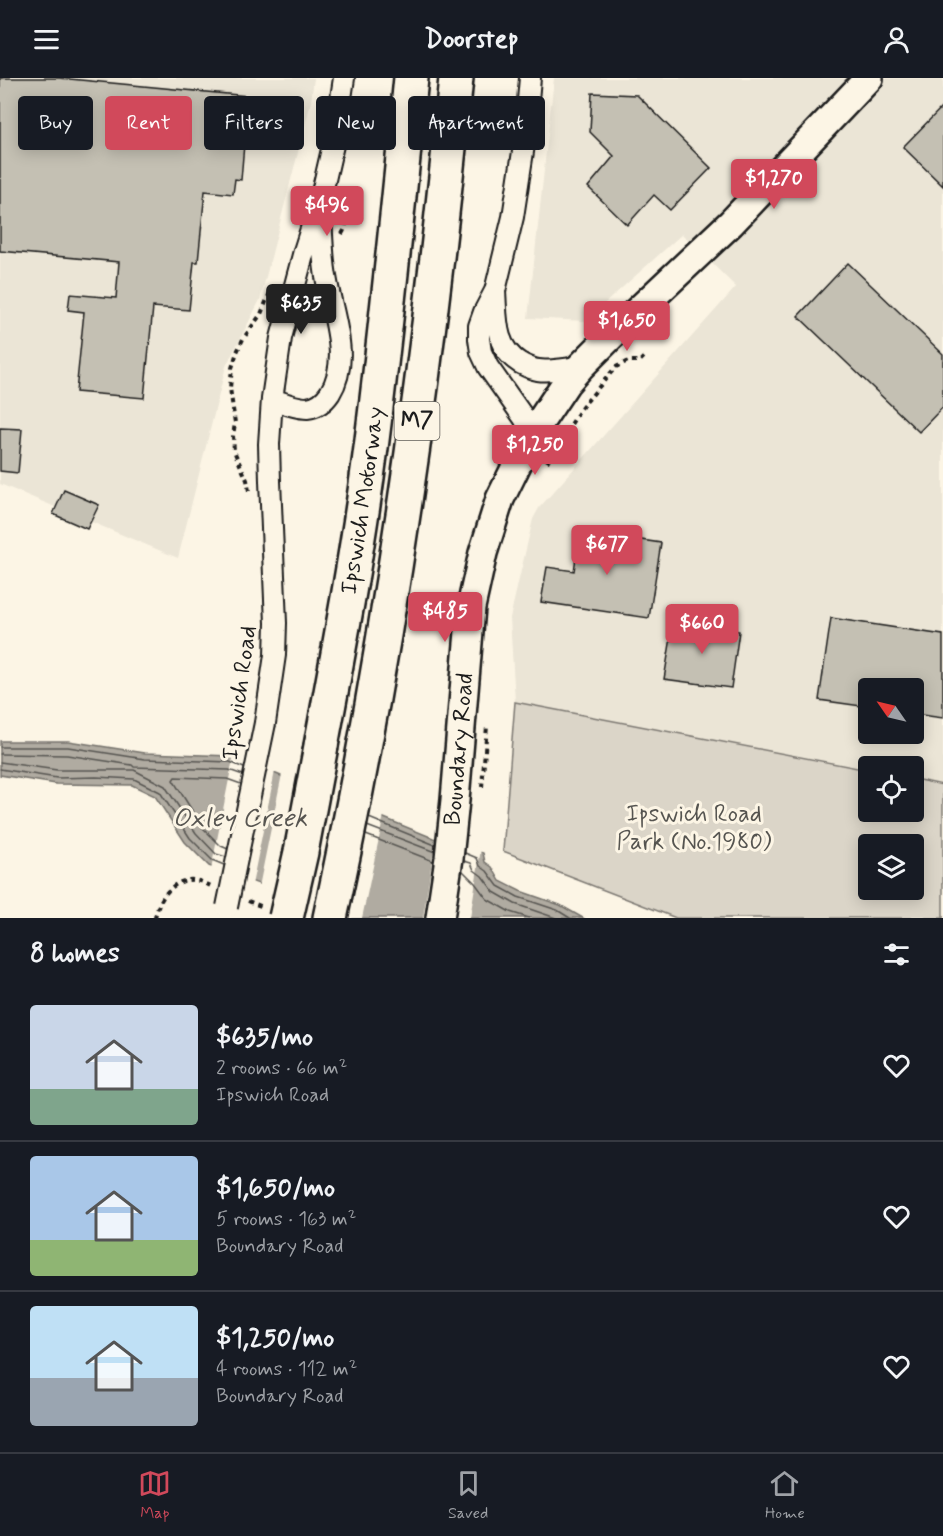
<!DOCTYPE html>
<html lang="en">
<head>
<meta charset="utf-8">
<style>
  :root { --surface:#171b24; --page:#242831; --text:#f1f3f6; --muted:#9ea1a6; --line:#363941; --accent:#d1495b }
  body { margin:0; font-family:Mynerve,sans-serif; background:var(--page); color:var(--text); height:100vh; display:flex; flex-direction:column; font-size:22px; white-space:nowrap }
  * { box-sizing:border-box; margin:0 }
  p { font-size:20px; color:var(--muted) }
  .icon { flex:none; width:33px; height:33px; fill:none; stroke:currentColor; stroke-width:2; stroke-linecap:round; stroke-linejoin:round }
  .map { position:relative; height:840px; overflow:hidden }
  .drawer { display:flex; flex-direction:column; background:var(--surface); flex:1 }
  .drawer>* { flex:none }
  .top-card { position:absolute; left:18px; top:18px; width:600px; height:54px; display:flex; gap:12px }
  .needle { width:39px; rotate:304deg }
  .fabs { position:absolute; left:858px; top:600px; display:grid; gap:12px }
  .fabs a { display:grid; place-items:center; width:66px; height:66px; border-radius:6px; background:var(--surface); box-shadow:0 3px 15px #0003; font-size:30px }
  .price { position:absolute; translate:-50% -51px; padding:0 14px; border-radius:6px; background:var(--accent); color:#fff; font-size:20px; line-height:39px; filter:drop-shadow(0 2px 3px #0008) }
  .price::after { content:''; position:absolute; left:50%; top:36px; width:18px; height:14px; margin-left:-9px; background:inherit; clip-path:polygon(0 0,100% 0,50% 100%) }
  .price.active { background:#222; color:#fff }
  ul { padding:0; list-style:none }
  li { display:flex; align-items:center; gap:18px; height:150px; padding:0 30px }
  li+li { border-top:2px solid var(--line) }
  li span { display:grid; place-items:center; flex:none; width:168px; height:120px; border-radius:6px; color:#555 }
  li>.icon { margin-inline-start:auto }
  span .icon { width:72px; height:72px; fill:#fffc; stroke-width:1 }
  li b { font-size:26px }
  h2 { display:flex; justify-content:space-between; align-items:center; height:72px; padding:0 30px; font-size:26px }
  .tag { padding:0 21px; border-radius:6px; background:var(--surface); box-shadow:0 3px 15px #0003; font-size:21px; line-height:54px }
  .tag.active { background:var(--accent); color:#fff }
  header { display:flex; justify-content:space-between; align-items:center; height:78px; padding:0 30px; background:var(--surface); font-size:27px; font-weight:800 }
  .dock { display:flex; justify-content:space-around; align-items:center; height:84px; border-top:2px solid var(--line); background:var(--surface); font-size:16px; color:var(--muted) }
  .dock a { display:grid; justify-items:center; gap:3px }
  .dock .active { color:var(--accent) }
  .map>svg:first-child { display:block }
  .built { fill:#ebe5d6; fill-rule:evenodd }
  .green { fill:#dbd5c8; stroke:#7c7872; stroke-width:1.5; fill-rule:evenodd }
  .water { fill:#b0aba1; stroke:#75726c; stroke-width:1.5 }
  .pier { fill:#fcf5e5 }
  .lines { fill:none; stroke-linecap:round; stroke-linejoin:round }
  .shore { stroke:#575551; stroke-width:1.5 }
  .building { fill:#c4c0b3; stroke:#1c1c1c; stroke-width:1.5 }
  .street-casing { stroke:#1c1c1c; stroke-width:24 }
  .secondary-casing { stroke:#1c1c1c; stroke-width:32 }
  .highway-casing { stroke:#1c1c1c; stroke-width:38 }
  .path { stroke:#1c1c1c; stroke-width:4; stroke-dasharray:4.5 4.5; stroke-linecap:butt }
  .street { stroke:#fcf5e5; stroke-width:20 }
  .secondary { stroke:#fcf5e5; stroke-width:27 }
  .highway { stroke:#fcf5e5; stroke-width:33 }
  .street-bridge-casing { stroke:#1c1c1c; stroke-width:24; stroke-linecap:butt }
  .highway-bridge-casing { stroke:#1c1c1c; stroke-width:38; stroke-linecap:butt }
  .street-bridge { stroke:#fcf5e5; stroke-width:20 }
  .highway-bridge { stroke:#fcf5e5; stroke-width:33 }
  .labels { text-anchor:middle; dominant-baseline:central; stroke-width:6; stroke-linejoin:round; paint-order:stroke }
  .shield { fill:#fcf5e5; stroke:#5f5d58; stroke-width:1.5 }
  .shield-label { font-size:22px; font-weight:bold; fill:#1c1c1c }
  .street-label { font-size:24px; fill:#1c1c1c; stroke:#fcf5e5 }
  .park-label { font-size:24px; fill:#555450; stroke:#fcf5e5 }
  .water-label { font-size:26px; font-style:italic; fill:#575551; stroke:#fcf5e5 }
</style>
</head>
<body>
<header><svg class="icon" aria-label="menu" viewBox="0 0 24 24"><path d="M4 6h16M4 12h16M4 18h16"/></svg>Doorstep<svg class="icon" aria-label="person" viewBox="0 0 24 24"><circle cx="12" cy="8" r="4"/><path d="M4 21q1-7 8-7t8 7"/></svg></header>
<div class="map">
<svg width="943" height="840" viewBox="0 0 943 840">
  <rect width="100%" height="100%" fill="#fcf5e5"/>
  <filter id="ink" filterUnits="userSpaceOnUse"><feTurbulence type="fractalNoise" baseFrequency=".0167" numOctaves="2"/><feDisplacementMap in="SourceGraphic" scale="12" xChannelSelector="R" yChannelSelector="G"/><feConvolveMatrix kernelMatrix="1 2 1 2 8 2 1 2 1" color-interpolation-filters="sRGB"/></filter>
  <g filter="url(#ink)">
    <path class="built" d="M0,0H314L311,24L260,222L226,288L178,480L0,406Z
      M554,0H943V707L914,701V688H868V692L515,624L510,540L533,441L539,430L736,209L682,156L585,243L528,240ZM868,610H914V656H868Z"/>
    <path class="green" d="M515,624L868,692V734H914V701L943,707V840H676L503,773ZM868,766H914V812H868Z"/>
    <path class="water" d="M0,663H68L145,675L232,678L433,760L483,775L485,784L492,789L500,803L520,813L560,827L583,840H353L209,788L185,764L155,718L132,707L56,706L0,697Z"/>
    <path class="pier" d="M234,676L275,693L252,807L211,792Z
      M282,696L384,737L362,840H344L259,809Z
      M436,757L481,771L470,840H423Z"/>
    <g class="lines">
      <path class="shore" d="M0,669H68L145,681L230,684L244,690
        M0,676L67,677L132,687L134,689L229,692L243,697
        M0,684L57,692H134L165,708L196,755L216,776L226,779
        M0,691L57,700L96,699L134,701L160,714L190,760L212,782L224,787
        M369,740L435,767
        M367,748L435,774
        M366,757L433,783
        M228,771L221,768L203,750L173,702L175,699L227,701L241,706
        M465,775L477,780L480,788L487,793L498,808L518,819L557,832L570,840
        M464,783L471,785L474,792L482,798L494,814L515,826L556,840
        M462,792L475,805L487,821L510,834L529,840"/>
    </g>
    <path class="building" d="M0,0H59L248,18L241,102L235,101L233,116L205,113L198,184H194L189,232L153,229L144,320L76,314L84,234L68,232L70,216L116,220L119,184L0,173Z
      M592,15L637,17L711,90L670,132L654,117L627,147L588,109L614,78L590,54Z
      M943,28V108L903,69Z
      M848,185L943,276V329L919,354L798,238Z
      M0,350L22,351L18,395L0,393Z
      M64,412L99,427L87,451L53,436Z
      M580,453L661,465L649,540L541,524L547,489L574,493Z
      M831,540L943,557V640L914,636V610H868V629L819,622Z
      M674,542L739,553L731,610L664,601Z"/>
    <g class="lines">
      <g class="street-casing">
        <path id="street" d="M530,0L524,67L513,139L495,213L484,234L479,248V261L481,274L488,289L524,340L532,356
          M495,213C497,240 494,269 520,285C526,288 531,291 538,292C551,294 567,290 580,289
          M272,321C283,325 296,330 307,330C317,329 324,324 330,315C351,281 333,239 327,204C322,180 322,155 321,131
          M265,645L275,577L276,545L270,403L269,366L272,321L281,260L304,173L321,119L336,54L344,0"/>
      </g>
      <g class="secondary-casing">
        <g id="secondary">
          <path id="s1" d="M440,840L449,780L455,722L471,529L483,475L500,421L532,356L566,305L580,289L611,258L731,145L869,0"/>
        </g>
      </g>
      <g class="highway-casing">
        <g id="highway">
          <path id="s2" d="M321,668C340,566 359,465 372,362C387,242 399,121 411,0"/>
          <path d="M330,840C390,563 429,282 456,0"/>
        </g>
      </g>
      <path class="path" d="M342,156C350,144 344,133 342,120
        M547,384L582,329L609,297L616,289L628,283H640L646,277
        M249,413L247,402L234,373L233,358L235,345L230,310L232,290L237,274L243,261L261,236L271,212
        M482,709L487,648
        M248,823L263,829
        M155,840C158,823 170,804 189,802C198,801 206,806 213,809"/>
      <use href="#street" class="street"/>
      <use href="#secondary" class="secondary"/>
      <use href="#highway" class="highway"/>
      <g class="street-bridge-casing">
        <path id="street-bridge" d="M227,829L265,645"/>
      </g>
      <g class="highway-bridge-casing">
        <path id="highway-bridge" d="M286,840L301,774L321,668"/>
      </g>
      <use href="#street-bridge" class="street-bridge"/>
      <use href="#highway-bridge" class="highway-bridge"/>
    </g>
  </g>
  <g class="labels">
    <rect class="shield" x="394.5" y="324" width="45" height="38" rx="4.5"/>
    <g class="shield-label">
      <text x="417" y="343">M7</text>
    </g>
    <g class="street-label">
      <text stroke="none"><textPath href="#s2" startOffset="249">Ipswich Motorway</textPath></text>
      <text transform="translate(240 615) rotate(-82)">Ipswich Road</text>
      <text stroke="none"><textPath href="#s1" startOffset="170">Boundary Road</textPath></text>
    </g>
    <g class="park-label">
      <text x="694" y="736">Ipswich Road<tspan x="694" dy="28">Park (No.1980)</tspan></text>
    </g>
    <g class="water-label">
      <text x="240" y="741">Oxley Creek</text>
    </g>
  </g>
</svg>
<div class="fabs">
<a><svg class="needle" viewBox="-14 -14 28 28"><path d="M0-13l5 13h-10z" fill="#e53935"/><path d="M0 13l5-13h-10z" fill="#9ea1a6"/></svg></a>
<a><svg class="icon" aria-label="locate" viewBox="0 0 24 24"><circle cx="12" cy="12" r="6"/><path d="M12 2v4M12 18v4M2 12h4M18 12h4"/></svg></a>
<a><svg class="icon" aria-label="layers" viewBox="0 0 24 24"><path d="M12 4l9 5-9 5-9-5zM3 14l9 5 9-5"/></svg></a>
</div>
<b class="price" style="left:774px;top:132px">$1,270</b>
<b class="price" style="left:327px;top:159px">$496</b>
<b class="price active" style="left:301px;top:257px">$635</b>
<b class="price" style="left:627px;top:274px">$1,650</b>
<b class="price" style="left:535px;top:398px">$1,250</b>
<b class="price" style="left:607px;top:498px">$677</b>
<b class="price" style="left:445px;top:565px">$485</b>
<b class="price" style="left:702px;top:577px">$660</b>
<div class="top-card">
<a class="tag">Buy</a>
<a class="tag active">Rent</a>
<a class="tag">Filters</a>
<a class="tag">New</a>
<a class="tag">Apartment</a>
</div>
</div>
<section class="drawer">
<h2>8 homes<svg class="icon" aria-label="filters" viewBox="0 0 24 24"><path d="M4 7h16M4 17h16"/><circle cx="9" cy="7" r="2"/><circle cx="15" cy="17" r="2"/></svg></h2>
<ul>
<li><span style="background:linear-gradient(#c9d6e8 70%,#7fa58c 0)"><svg class="icon" aria-label="home" viewBox="0 0 24 24"><path d="M3 11l9-7 9 7M6 9v11h12V9"/></svg></span><div><b>$635/mo</b><p>2 rooms · 66 m²</p><p>Ipswich Road</p></div><svg class="icon" aria-label="heart" viewBox="0 0 24 24"><path d="M12 20l-8-8c-3-5 5-10 8-4 3-6 11-1 8 4z"/></svg></li>
<li><span style="background:linear-gradient(#a9c7e8 70%,#8fb573 0)"><svg class="icon" aria-label="home" viewBox="0 0 24 24"><path d="M3 11l9-7 9 7M6 9v11h12V9"/></svg></span><div><b>$1,650/mo</b><p>5 rooms · 163 m²</p><p>Boundary Road</p></div><svg class="icon" aria-label="heart" viewBox="0 0 24 24"><path d="M12 20l-8-8c-3-5 5-10 8-4 3-6 11-1 8 4z"/></svg></li>
<li><span style="background:linear-gradient(#bfe0f5 60%,#9aa5b1 0)"><svg class="icon" aria-label="home" viewBox="0 0 24 24"><path d="M3 11l9-7 9 7M6 9v11h12V9"/></svg></span><div><b>$1,250/mo</b><p>4 rooms · 112 m²</p><p>Boundary Road</p></div><svg class="icon" aria-label="heart" viewBox="0 0 24 24"><path d="M12 20l-8-8c-3-5 5-10 8-4 3-6 11-1 8 4z"/></svg></li>
</ul>
</section>
<nav class="dock">
<a class="active"><svg class="icon" aria-label="map" viewBox="0 0 24 24"><path d="M3 6l6-2 6 2 6-2v14l-6 2-6-2-6 2zM9 4v14M15 6v14"/></svg>Map</a>
<a><svg class="icon" aria-label="saved" viewBox="0 0 24 24"><path d="M7 4h10v16l-5-4-5 4z"/></svg>Saved</a>
<a><svg class="icon" aria-label="home" viewBox="0 0 24 24"><path d="M3 11l9-7 9 7M6 9v11h12V9"/></svg>Home</a>
</nav>
</body>
</html>
